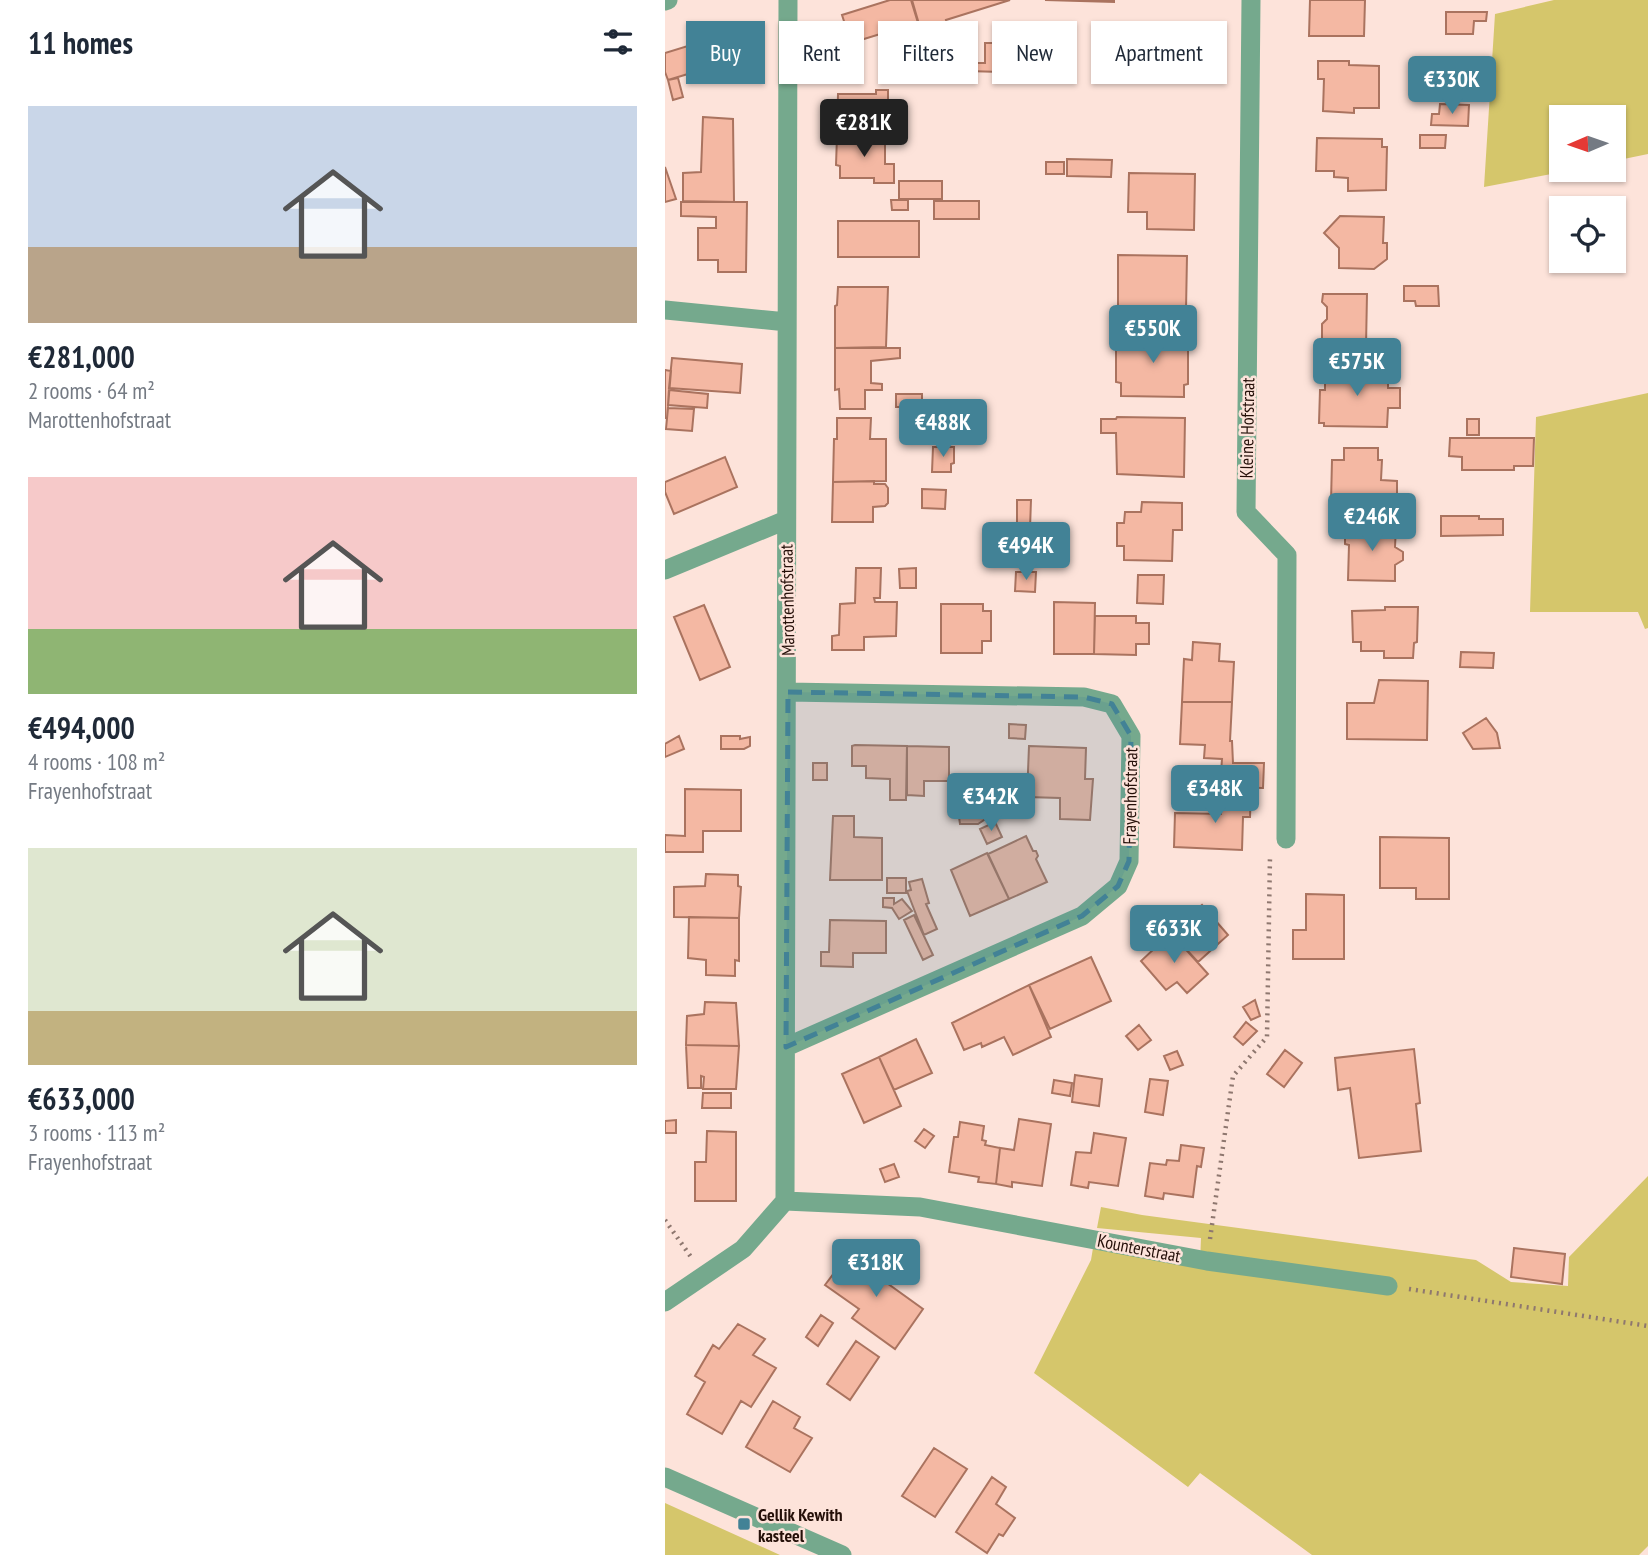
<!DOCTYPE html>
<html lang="en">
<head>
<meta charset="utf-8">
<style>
  :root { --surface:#fff; --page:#f2f2f3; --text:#1f2937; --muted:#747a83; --accent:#428296 }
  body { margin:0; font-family:"PT Sans Narrow",sans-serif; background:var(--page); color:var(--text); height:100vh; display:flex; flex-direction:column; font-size:26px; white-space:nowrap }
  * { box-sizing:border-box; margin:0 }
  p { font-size:23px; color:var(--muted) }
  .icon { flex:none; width:38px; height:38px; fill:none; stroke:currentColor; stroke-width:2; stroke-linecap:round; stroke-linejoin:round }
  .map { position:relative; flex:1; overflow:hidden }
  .panel { display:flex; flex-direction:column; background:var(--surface); width:665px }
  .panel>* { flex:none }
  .top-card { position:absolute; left:21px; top:21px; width:665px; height:63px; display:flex; gap:14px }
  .needle { width:46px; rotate:268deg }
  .controls { position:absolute; left:884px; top:105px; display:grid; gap:14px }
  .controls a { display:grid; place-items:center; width:77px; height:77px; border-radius:0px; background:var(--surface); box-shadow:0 2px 5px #0004; font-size:35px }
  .price { position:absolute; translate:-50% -60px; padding:0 16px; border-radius:7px; background:var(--accent); color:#fff; font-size:23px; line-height:46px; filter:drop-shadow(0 2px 4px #0008) }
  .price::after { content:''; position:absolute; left:50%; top:42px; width:21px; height:16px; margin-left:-10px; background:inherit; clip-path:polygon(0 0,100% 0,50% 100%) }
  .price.current { background:#222; color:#fff }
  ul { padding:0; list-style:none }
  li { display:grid; align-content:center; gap:14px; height:371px; padding:0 28px }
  li span { display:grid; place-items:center; height:217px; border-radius:0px; color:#555 }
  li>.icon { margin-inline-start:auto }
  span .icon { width:126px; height:126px; fill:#fffc; stroke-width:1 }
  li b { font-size:30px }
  h2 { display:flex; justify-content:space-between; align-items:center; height:84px; padding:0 28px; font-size:30px }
  .chip { padding:0 24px; border-radius:0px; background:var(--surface); box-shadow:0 2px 5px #0004; font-size:24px; line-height:63px }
  .chip.current { background:var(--accent); color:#fff }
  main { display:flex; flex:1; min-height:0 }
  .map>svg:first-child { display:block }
  .green { fill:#d5c66b }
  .building { fill:#f4b8a3; stroke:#aa735f; stroke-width:2 }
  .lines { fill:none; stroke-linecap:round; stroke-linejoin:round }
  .path { stroke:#8e776f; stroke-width:4.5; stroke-dasharray:2 5; stroke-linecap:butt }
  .minor { stroke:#75a98d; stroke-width:19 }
  .marked { fill:#428296; fill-opacity:0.2; stroke:#428296; stroke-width:5; stroke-dasharray:14 9; stroke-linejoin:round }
  .poi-dot { fill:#428296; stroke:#fde3da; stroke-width:2.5 }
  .labels { text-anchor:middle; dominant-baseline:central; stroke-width:5; stroke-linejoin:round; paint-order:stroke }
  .street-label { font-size:18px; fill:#240f08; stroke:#fde3da }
  .poi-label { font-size:18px; font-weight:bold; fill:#240f08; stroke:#fde3da; text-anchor:start }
</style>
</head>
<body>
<main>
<section class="panel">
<h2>11 homes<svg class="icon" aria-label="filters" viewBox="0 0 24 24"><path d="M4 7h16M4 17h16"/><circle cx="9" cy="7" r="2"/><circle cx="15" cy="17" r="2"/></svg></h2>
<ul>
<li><span style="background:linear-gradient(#c9d6e8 65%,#b9a48a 0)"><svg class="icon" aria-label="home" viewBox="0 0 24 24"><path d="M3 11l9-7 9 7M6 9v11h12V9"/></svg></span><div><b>€281,000</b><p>2 rooms · 64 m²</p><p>Marottenhofstraat</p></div></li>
<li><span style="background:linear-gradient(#f6c9c9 70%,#8fb573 0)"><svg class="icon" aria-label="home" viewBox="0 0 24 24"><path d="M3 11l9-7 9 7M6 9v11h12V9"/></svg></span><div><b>€494,000</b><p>4 rooms · 108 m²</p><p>Frayenhofstraat</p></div></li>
<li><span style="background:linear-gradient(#dfe7d0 75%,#c2b280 0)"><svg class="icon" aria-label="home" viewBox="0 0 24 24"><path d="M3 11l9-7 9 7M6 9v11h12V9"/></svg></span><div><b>€633,000</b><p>3 rooms · 113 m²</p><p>Frayenhofstraat</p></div></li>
</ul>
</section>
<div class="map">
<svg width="983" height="1555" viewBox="0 0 983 1555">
  <rect width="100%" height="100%" fill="#fde3da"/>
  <path class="green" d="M889,0H983V154L949,161L948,117H896V170H907L819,187L830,14Z
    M983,393V628L980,629L973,612H865L871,417Z
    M983,1176V1546L974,1555H647L535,1473L523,1487L369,1373L426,1260L428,1248L535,1263L536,1238L432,1228L436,1207L477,1215L811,1260L846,1282L903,1286L904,1257Z
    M0,1503L115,1555H0Z"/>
  <path class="building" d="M225,0H246L257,36L241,41L239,37L228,40L225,31L186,43L177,15Z
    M247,0H345L281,20L282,23L256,31Z
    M380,0H449V2Z
    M645,0H700L699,36H644Z
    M781,12H822L821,21H809L808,34H781Z
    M78,29L86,55L3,80L0,72V53Z
    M320,43H341V64H336V72L302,71V63H320Z
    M653,61H684V65L714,66V108H689V113L658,111L659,79H653Z
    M13,78L18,97L8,100L3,80Z
    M211,90H223V136H172L173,94H211Z
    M775,104L804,105L803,126L766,125L767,114H774Z
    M38,117L68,119L69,202L18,201V173L36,172Z
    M755,135H781L780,148H755Z
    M172,136L220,137V164H229V183H209V178H175V166L171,165Z
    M652,138L717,139V147H722L721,190L683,191V178L669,177V171H651Z
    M402,159L447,160L446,177L402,176Z
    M381,162H399V174H381Z
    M0,167L11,199L0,202Z
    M464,173L530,174L529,230L482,229V212H463Z
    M234,181H277V199H234Z
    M226,200H243V210H227Z
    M269,201H314V219H269Z
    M16,202H82L81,272H53V260H33V228H51V217L16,216Z
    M675,216L719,217L718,243H722V259L709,269L674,268V248L659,233Z
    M173,221H254V257H173Z
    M453,255L522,256L521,310L453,312Z
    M739,286H773L774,306H751L750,301H739Z
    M173,287H223L221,347L170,348V306L172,305Z
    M658,294H702L701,346L657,345V324L662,319V307L657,302Z
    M456,333L523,334V384L519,385V397L456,396V383L451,382V346H456Z
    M170,348H235V358L206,361V383L217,384V390H200V409H175L174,389L170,390Z
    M7,358L77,364L75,393L4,388Z
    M660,368L723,369V388H735V408H723L722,427L659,426V423H654L655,390H660Z
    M0,370L6,371L2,418H0Z
    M4,390L43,394L42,408L3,405Z
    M231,394H257V407H231Z
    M3,408L29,409L27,431L1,429Z
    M452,417L520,418L519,477L452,474L451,433H436V419H451Z
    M172,418H206L205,439H221V481L168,482L169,439H172Z
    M802,419H814V435H802Z
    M785,438H869L868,466H849V470H797V457L784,456Z
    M268,447H289V463L286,464V472H267Z
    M679,448H713V460H717L716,480L732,481V500H717L716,503L666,502L667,460H679Z
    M60,457L72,487L9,514L0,492V482Z
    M209,481V484H220L223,488V503L220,506L208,507V522H167L168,482Z
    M257,489L281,490L280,509L257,508Z
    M352,500H366L365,528L352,529Z
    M477,502L517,503V530H508L507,561L459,560V546H452V523H459L460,512H476Z
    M776,516H814V519H838V535L776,536Z
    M684,526L731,527L730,547L738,552V560L730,565V581L683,580L684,545L680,544V527Z
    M191,568H216L215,598H209L210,602H232L231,636L199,637V650H167V636L174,635L175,604L190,603Z
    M251,568V588H235L234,569Z
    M351,572H371L370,592L350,591Z
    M473,575H499L498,604L472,603Z
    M389,602L430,603L429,654H389Z
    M276,604H318V611H326V641H317V653H276Z
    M39,605L65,667L35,680L9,617Z
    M720,607H753L752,642L749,643L748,658H719V651H696V642H688L687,611L720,610Z
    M430,616H471V623H484V644H471V655L429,654Z
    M528,642L555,644L554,661L569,662L567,702H517L519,659L527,660Z
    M796,652L829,653L828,668L795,667Z
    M714,680L763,681L762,740L682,739V703H709Z
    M517,702H567L565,741H567L568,763H599L598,788L555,787L557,759L539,758L540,745L515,744Z
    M821,718L832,733L835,748L808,749L798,733Z
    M344,724L361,725L360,739L344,738Z
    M14,736L19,749L0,757V744Z
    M56,736H75V739L85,737V746L79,749H56Z
    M190,745L242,746L241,800H225V779L201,778V766H187V746Z
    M242,746L284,747V781H259V796L242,795Z
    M364,746L421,748L420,779H428L425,820L395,819V798L362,797Z
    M148,763H162V780H148Z
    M521,772L537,773L536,785H521Z
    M20,789L76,790V831H38V852H0V835L20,836Z
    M557,791L586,792L585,817H578L577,850L509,847L510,813L556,814Z
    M338,799L364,800L363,817H338Z
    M319,811H325V816L313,824H295L294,817L319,816Z
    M168,816H189V837L217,838V880H165Z
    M330,822L337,837L322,844L315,829Z
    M361,836L368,851H371L373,856L371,859L382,882L344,899L323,854Z
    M715,837L784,838V899H751V888H715Z
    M322,853L344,899L305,916L286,870Z
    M41,874L73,875V886L76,887L74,918L9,917V887L40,886Z
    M222,878H241V893H222Z
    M257,879L264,903L261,904L272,929L259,935L242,891L246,890L244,882Z
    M641,894L679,895V959H628V930H641Z
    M218,898H229V904L237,899L247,911L234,919L227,908L218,907Z
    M537,905L563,935L533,962L506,933Z
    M249,915L268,955L258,960L239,920Z
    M24,917L74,918V961L70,960V976L41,975V960L23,958Z
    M165,920L221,921V953H188V967L156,966V952H164Z
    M506,933L543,974L522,993L512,982L501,990L476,961Z
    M426,957L446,1001L385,1029L364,985Z
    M364,985L386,1037L348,1055L339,1037L317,1047L316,1043L299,1050L287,1023Z
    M590,1000L595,1016L586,1020L578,1007Z
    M40,1002L71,1003L74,1046L21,1045L22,1016L39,1014Z
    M581,1022L592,1031L578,1045L569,1037Z
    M474,1025L486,1040L473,1050L461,1036Z
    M251,1039L267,1073L229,1090L214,1057Z
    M21,1045L74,1046L71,1089H38L39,1077L36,1076V1088H23Z
    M749,1049L755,1103L751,1104L756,1151L694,1158L685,1088L673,1090L670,1058Z
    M620,1050L637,1063L619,1087L602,1074Z
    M512,1051L518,1065L505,1070L499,1056Z
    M214,1057L236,1106L199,1123L177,1074Z
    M410,1075L437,1079L434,1106L407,1102Z
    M485,1079L503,1081L498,1115L480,1112Z
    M389,1080L407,1083L405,1096L387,1093Z
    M38,1093H66V1108H37Z
    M354,1119L386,1124L377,1186L347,1182V1187L331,1184L335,1148L349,1150Z
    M11,1120V1133H0V1121Z
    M295,1122L319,1126L317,1140L321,1141L320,1145L335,1148L331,1184L313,1182L314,1177L284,1172L289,1137H293Z
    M259,1129L269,1136L260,1148L250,1141Z
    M42,1131L71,1132V1201H30V1162H41Z
    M429,1133L461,1138L453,1186L424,1182L423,1188L406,1185L411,1152L426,1153Z
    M516,1145L539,1148L536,1167L532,1166L528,1197L499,1193L498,1199L480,1196L485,1163L501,1165L502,1160L514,1161Z
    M229,1164L234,1177L220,1182L215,1169Z
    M200,1248L225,1265L215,1278L258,1309L230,1349L187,1318L194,1309L160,1285L172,1269L181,1275Z
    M849,1248L900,1254L897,1284L846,1277Z
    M156,1315L168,1323L153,1346L141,1337Z
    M73,1324L100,1339L88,1355L111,1368L86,1407L76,1401L57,1434L22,1414L40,1382L30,1376L48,1345L54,1349Z
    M191,1341L214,1357L185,1400L162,1384Z
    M108,1401L135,1417L129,1428L147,1438L125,1472L81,1447Z
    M269,1448L302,1469L270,1517L237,1496Z
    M327,1477L341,1487L331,1504L350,1518L338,1536L334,1534L322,1553L291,1532Z"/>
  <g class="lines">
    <path class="path" d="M0,1220L26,1257
      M545,1239L568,1076L602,1037L605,856
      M744,1289L983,1326"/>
    <path class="minor" d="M586,0L581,512L622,555L621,839
      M0,1L3,0
      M0,310L122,322
      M0,570L121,520
      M121,1047L417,916L453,886L464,861L466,736L447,704L419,697L123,692
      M120,1201C122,800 122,400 123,0
      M120,1201L255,1207L542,1261L723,1286
      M0,1302L78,1249L120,1201
      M0,1477L177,1555"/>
  </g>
  <path class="marked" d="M123,692L419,697L447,704L466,736L464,861L453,886L417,916L121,1047Z"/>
  <rect class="poi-dot" x="72" y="1517" width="14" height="14" rx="3.5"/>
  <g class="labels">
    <g class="street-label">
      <text transform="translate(582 428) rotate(-89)">Kleine Hofstraat</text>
      <text transform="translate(122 600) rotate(-91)">Marottenhofstraat</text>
      <text transform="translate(465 796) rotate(-89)">Frayenhofstraat</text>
      <text transform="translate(474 1248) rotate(11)">Kounterstraat</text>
    </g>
    <g class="poi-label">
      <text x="93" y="1514">Gellik Kewith<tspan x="93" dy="21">kasteel</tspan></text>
    </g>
  </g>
</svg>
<div class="controls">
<a><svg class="needle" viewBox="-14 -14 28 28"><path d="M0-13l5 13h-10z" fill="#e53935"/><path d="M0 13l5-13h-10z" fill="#747a83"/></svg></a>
<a><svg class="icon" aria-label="locate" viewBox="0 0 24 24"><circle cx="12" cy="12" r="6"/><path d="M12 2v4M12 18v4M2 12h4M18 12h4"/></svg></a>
</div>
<b class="price" style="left:787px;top:116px">€330K</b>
<b class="price current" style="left:199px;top:159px">€281K</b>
<b class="price" style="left:488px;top:365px">€550K</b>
<b class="price" style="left:692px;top:398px">€575K</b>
<b class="price" style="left:278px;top:459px">€488K</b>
<b class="price" style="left:707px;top:553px">€246K</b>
<b class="price" style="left:361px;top:582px">€494K</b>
<b class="price" style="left:550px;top:825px">€348K</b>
<b class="price" style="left:326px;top:833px">€342K</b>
<b class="price" style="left:509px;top:965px">€633K</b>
<b class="price" style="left:211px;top:1299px">€318K</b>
<div class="top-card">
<a class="chip current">Buy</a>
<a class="chip">Rent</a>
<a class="chip">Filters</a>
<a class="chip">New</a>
<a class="chip">Apartment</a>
</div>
</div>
</main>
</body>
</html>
